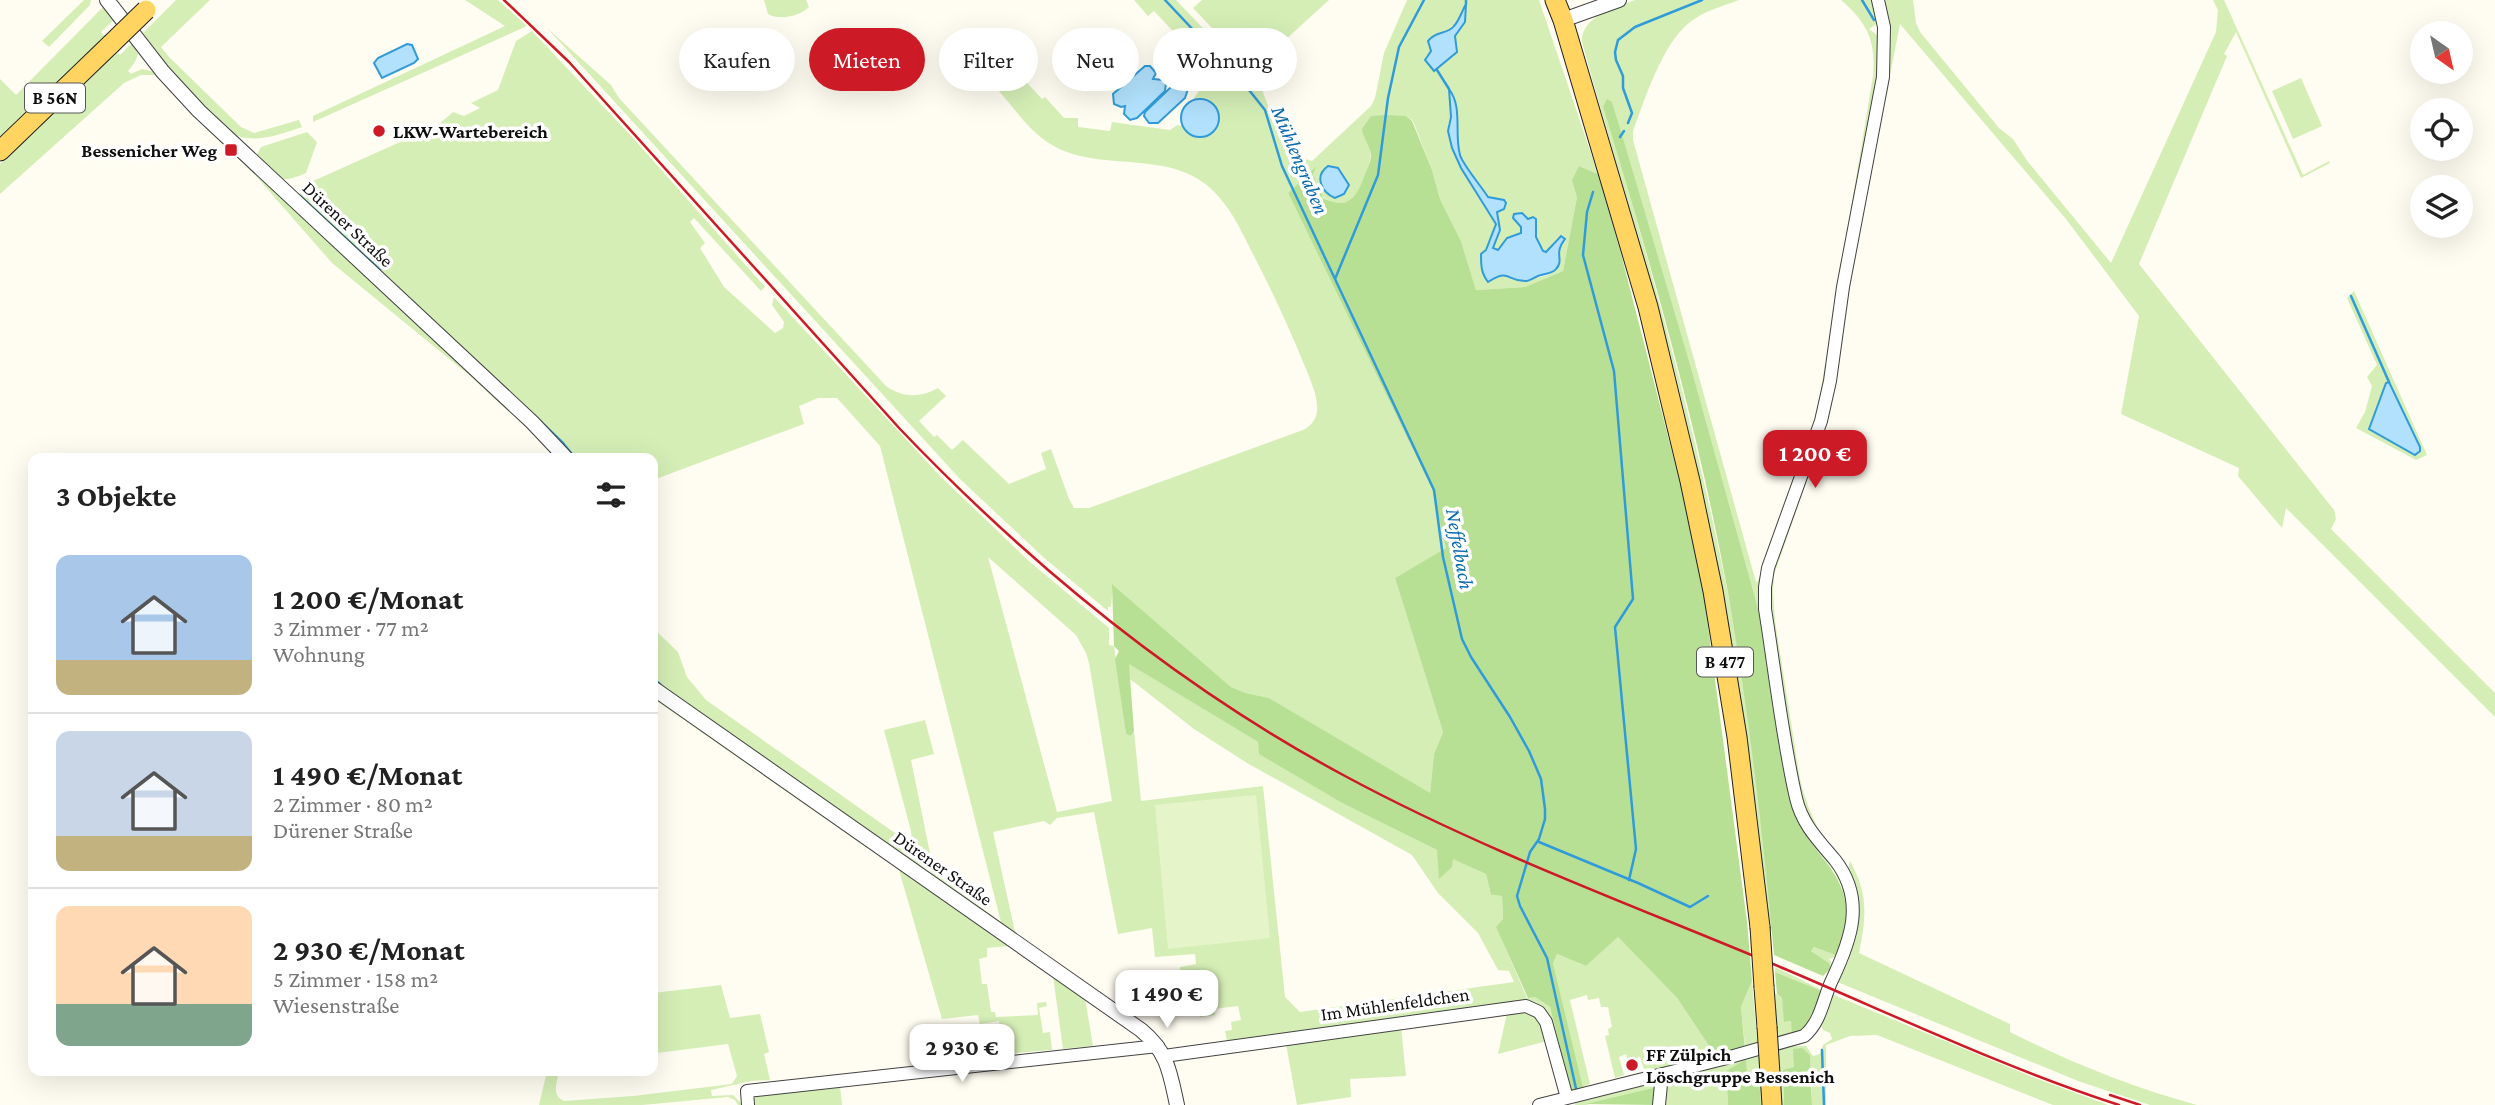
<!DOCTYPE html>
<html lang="de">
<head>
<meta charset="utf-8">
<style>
  :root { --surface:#fff; --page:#f6f6f6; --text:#222; --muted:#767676; --line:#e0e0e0; --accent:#cc1a27 }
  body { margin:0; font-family:"Crimson Pro",serif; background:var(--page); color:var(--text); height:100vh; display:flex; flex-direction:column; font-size:26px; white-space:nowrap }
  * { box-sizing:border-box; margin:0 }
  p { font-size:23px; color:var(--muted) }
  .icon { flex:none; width:38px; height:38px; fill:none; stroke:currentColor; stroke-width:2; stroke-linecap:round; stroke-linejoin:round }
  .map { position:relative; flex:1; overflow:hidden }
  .panel { position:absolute; left:28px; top:453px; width:630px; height:623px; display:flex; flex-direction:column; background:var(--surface); border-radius:14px; box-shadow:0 7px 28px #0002 }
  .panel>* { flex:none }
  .hud { position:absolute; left:679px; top:28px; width:665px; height:63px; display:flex; gap:14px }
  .needle { width:46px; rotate:146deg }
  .controls { position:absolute; left:2410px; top:21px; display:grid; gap:14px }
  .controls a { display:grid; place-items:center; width:63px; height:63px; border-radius:50%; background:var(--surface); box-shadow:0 7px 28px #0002; font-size:35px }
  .price { position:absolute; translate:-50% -60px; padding:0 16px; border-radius:14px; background:#fff; color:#222; font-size:23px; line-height:46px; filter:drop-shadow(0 2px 4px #0008) }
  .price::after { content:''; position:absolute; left:50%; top:42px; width:21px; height:16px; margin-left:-10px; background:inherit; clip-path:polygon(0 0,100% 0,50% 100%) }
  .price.active { background:var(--accent); color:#fff }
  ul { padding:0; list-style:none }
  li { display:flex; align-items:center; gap:21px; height:175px; padding:0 28px }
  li+li { border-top:2px solid var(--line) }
  li span { display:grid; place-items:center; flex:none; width:196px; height:140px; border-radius:14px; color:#555 }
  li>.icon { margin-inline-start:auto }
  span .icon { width:84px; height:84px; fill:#fffc; stroke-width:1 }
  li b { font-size:30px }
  h2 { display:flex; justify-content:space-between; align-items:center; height:84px; padding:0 28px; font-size:30px }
  .chip { padding:0 24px; border-radius:32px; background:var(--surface); box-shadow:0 7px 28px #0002; font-size:24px; line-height:63px }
  .chip.active { background:var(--accent); color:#fff }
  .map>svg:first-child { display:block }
  .green { fill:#d5eeb6; fill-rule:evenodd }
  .forest { fill:#b8e094 }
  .pitch { fill:#e6f4c9 }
  .water { fill:#b1e1fc; stroke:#319bd9; stroke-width:2 }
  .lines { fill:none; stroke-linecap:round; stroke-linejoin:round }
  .stream { stroke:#319bd9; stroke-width:2.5 }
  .minor-casing { stroke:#424242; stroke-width:14 }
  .tertiary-casing { stroke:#424242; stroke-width:16 }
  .primary-casing { stroke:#202020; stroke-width:21 }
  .minor { stroke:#fff; stroke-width:12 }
  .tertiary { stroke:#fff; stroke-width:14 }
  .primary { stroke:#ffd461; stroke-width:19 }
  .rail { stroke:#cc1a27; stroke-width:2.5 }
  .primary-bridge-casing { stroke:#202020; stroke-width:21; stroke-linecap:butt }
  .primary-bridge { stroke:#ffd461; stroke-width:19 }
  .poi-dot { fill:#cc1a27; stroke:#fff; stroke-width:2.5 }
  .labels { text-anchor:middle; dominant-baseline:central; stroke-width:7; stroke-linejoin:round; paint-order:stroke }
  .shield { fill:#fff; stroke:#575757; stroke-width:2 }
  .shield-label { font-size:18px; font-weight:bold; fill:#0f0f0f }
  .poi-label { font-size:19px; font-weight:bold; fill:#0f0f0f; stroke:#fff; text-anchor:start }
  .street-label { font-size:19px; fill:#0f0f0f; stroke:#fff }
  .water-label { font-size:21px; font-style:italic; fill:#0c6bad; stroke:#fff }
</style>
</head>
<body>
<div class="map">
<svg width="2495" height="1105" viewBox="0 0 2495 1105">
  <rect width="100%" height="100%" fill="#fffcf1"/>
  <path class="green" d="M84,0H91L90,5L49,47L42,41Z
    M176,0H210L161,47L169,57L241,127L254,133L299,120L302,127C278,135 251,146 227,131L159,61L163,59L143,33Z
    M465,0H498L527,26L313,122V116L505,26Z
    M764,0H806L809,7C800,16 779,21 768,14Z
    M1134,0H1176L1262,90L1290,163L1295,151L1301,158L1312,161L1371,106L1375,98L1384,53L1407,0H1539L1598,174L1579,166L1577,197L1563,271L1525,287L1476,290L1461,241L1440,199L1432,170L1413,121L1406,116H1371C1371,141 1373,170 1359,192C1343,217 1305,195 1315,169L1288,193L1432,489L1447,548L1395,578L1443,732L1434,754L1430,794L1269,698L1246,693L1231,687L1113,585L1111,607H1108V611L1042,556L960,479L547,28L611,85L619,98L886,386C903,398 920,398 938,388L946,396L919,421L934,437L937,435L952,450L963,440L1009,484L1046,469L1041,453L1051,449L1069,499L1074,508H1089L1303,430C1328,418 1314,389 1306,369C1291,332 1274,295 1255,258C1242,233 1231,206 1209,187C1165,149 1099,173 1052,145C1035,135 1022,119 1010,104C1001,93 990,83 989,68L1001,57L1004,58L1042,99L1045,97L1064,118H1078V127L1110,131L1112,122L1170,130L1177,125L1183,126L1187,132L1200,99L1192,101L1203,85L1169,64L1187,46L1154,11L1148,16ZM1460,14L1461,28L1455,36C1460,53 1448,59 1437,70L1428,64L1425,57L1431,51L1428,46L1439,32C1451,31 1455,26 1460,14ZM1449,91C1463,104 1455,133 1459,150C1462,164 1479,183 1488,197L1504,200L1497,212L1493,248L1498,250L1521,233L1522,230L1517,220H1536V237L1543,252H1546L1557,238L1561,245C1558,252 1561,258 1557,266C1548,287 1511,271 1495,277L1486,250L1496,225L1461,168L1448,124L1451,117Z
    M1202,0H1329L1252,70L1193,8Z
    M1635,0H1739C1723,6 1704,11 1690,22C1662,44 1645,99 1633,131V140L1756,582L1758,581L1812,428L1819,401L1873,76C1876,42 1868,23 1841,0H1872L1878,23L1869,29L1878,36L1880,64L1820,409L1760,586L1793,801L1837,870L1847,897L1848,924L1837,956L1829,959L1834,967L1830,973L1827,974L1831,968L1829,963L1811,951L1814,947L1835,955L1842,887L1834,871L1799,827L1794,812L1758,608L1690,364L1612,102L1603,107C1652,266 1694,426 1727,589C1749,702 1762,817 1772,931L1769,930C1751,743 1720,556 1675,373C1647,262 1612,153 1582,42C1581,16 1615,8 1635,0Z
    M1883,0H1913L1916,23L1920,32L1999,128L2013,139L2028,162L2111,263L2216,32L2218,10L2213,0H2224L2303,175L2329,161L2330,163L2301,178L2236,32L2224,54L2227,56L2139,264L2334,510L2336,519L2331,529L2495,693V717L2286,508L2282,528L2238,476L2239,468L2121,414L2139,316L2066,219L1900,24L1854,256L1832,403L1825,429L1774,575L1773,592L1775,621L1800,779C1810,820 1822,837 1848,869L1850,861C1869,895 1866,917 1859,953L2010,1024V1032C2070,1062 2131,1087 2197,1105H2150L2078,1081L1835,981L1843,972L1849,960L1847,957L1856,907L1802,810L1772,629L1769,583L1823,426L1878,123Z
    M103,7L115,19L101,32L105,37L0,139V79L16,95Z
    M532,31L633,138L765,287L761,291L694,218L690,222L705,243L700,248L724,287L775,333L783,328L784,322L772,305L774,297L941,477L1030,562L1109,628V645L1114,646L1126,734L1131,736L1134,731L1141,801L1263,786L1285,997L1300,1012L1514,982L1509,971L1498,970L1478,933L1438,893L1412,855L1247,763L1194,729L1130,679L1128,663L1258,742L1260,754L1342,803L1486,874L1491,895L1502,896L1503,919L1497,928L1527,998L1535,997L1550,1007L1570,1089L1547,1041L1498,1054L1507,1013L1401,1027L1406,1076L1350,1079L1351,1097L1297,1105L1286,1044L1252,1048L1250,1038L1227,1041L1225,1031L1232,1030L1231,1022L1241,1020L1238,1006L1214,1009L1215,1015L1200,1017V1011L1196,1008L1165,1011L1159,974L1180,971V967L1196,964L1195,954L1155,957L1152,928L1118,934L1094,812L1057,818L1050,825L1044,821L993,832L1015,932L1014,934L932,878L931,872L926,869L923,871L653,681V628L678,652L687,677L706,700L912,845L911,831L884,730L925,720L934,754L911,760L934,873L1001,922L880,446L837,398H818L799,406L804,424L653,480V458H571L299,198L301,188L311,182L438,125L453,112L464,116L480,108L471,103L498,90L516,41ZM988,557L1076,635L1086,653L1089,663L1112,801L1057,812Z
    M132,43L138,54L135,62L128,71L131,74L142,69L155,72L524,421L559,458H555L530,431L470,376L332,263L256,176L155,75H141L124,83L0,194V164L116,51L120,55Z
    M2301,78L2322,126L2293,139L2272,91Z
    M307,132L317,142L306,173C276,186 277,177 256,156L261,147Z
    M2354,291L2427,455L2416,460L2356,428L2365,412L2372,386L2367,377L2377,365L2347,298ZM2389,382L2391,384L2420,451L2369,429L2386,384Z
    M653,694L1009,946L987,948V957L979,959L982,984H987L991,1012H995L996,1017L1038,1015L1037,1003L1046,1002L1047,1006L1039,1008L1043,1033L1050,1032L1052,1050L1063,1049L1053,976L1085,998L1093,1046L1004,1054L999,1021L980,1024L978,1015L942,1019L899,870L661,704L653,697Z
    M1618,937L1677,998L1717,1058L1646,1075L1640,1057L1628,1060L1626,1054L1619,1057L1624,1075L1615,1078L1605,1036L1609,1035L1608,1029L1612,1027L1608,1007H1601L1599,998L1588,1000L1587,995L1570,1000L1590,1084L1583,1087L1553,963L1557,954L1586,966Z
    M1775,967L1824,991L1792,1037L1793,1046H1806L1813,1056L1820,1054L1823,1045L1832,1039L1830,1033L1823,1030L1820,1022L1829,993L2030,1076L2108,1105H2053L1877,1035L1850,1036L1826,1045V1105H1812V1068L1794,1067L1783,1071L1784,1105H1782L1775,993L1782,998L1785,1022L1791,1021L1821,992L1775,972Z
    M1752,981L1763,1105H1761L1759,1078L1748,1082L1746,1060L1726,1071L1728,1105H1655L1657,1087L1586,1105H1575L1576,1099L1655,1082L1746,1056L1741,1007Z
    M721,985L730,1018L760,1014L769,1052L764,1054L770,1080L751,1081L711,1090L712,1096L733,1095L743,1105H738L735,1100L728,1097L642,1105H539L547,1071H559C557,1083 551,1095 564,1101L633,1096L732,1084L737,1076L728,1044L657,1053L653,993Z
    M840,1086L842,1105H752V1101L757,1094Z"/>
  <path class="forest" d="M1607,99L1612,102L1620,128L1690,364L1758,608L1794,812C1808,853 1849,870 1846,918C1845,931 1842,944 1835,955L1814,947L1811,951L1829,963L1831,968L1823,976L1774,955C1763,834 1749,713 1728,593C1698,428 1652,267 1603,107Z
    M1386,115L1406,116L1412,121L1432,170L1440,199L1461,241L1476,290L1525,287L1563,271L1577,197L1572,180L1579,166L1598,174L1621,254L1681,487L1704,596L1747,922L1752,981L1741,1007L1745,1050L1717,1058L1677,998L1618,937L1586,966L1557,954L1553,963L1583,1087L1574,1093L1570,1089L1550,1007L1535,997L1528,998L1496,927L1503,919L1502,896L1491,895L1486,874L1453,859L1452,867L1439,879L1437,850L1342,803L1259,754L1258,742L1129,664L1134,731L1131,736L1126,734L1115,659L1119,651L1114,646L1112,584L1231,687L1246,693L1269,698L1430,793L1434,754L1443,732L1395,578L1446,548L1432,489L1288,193L1316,167L1313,175L1323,198C1347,210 1356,199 1364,177C1367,169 1373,159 1370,150C1368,143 1363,137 1362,129L1371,116Z
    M1775,972L1821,991L1805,1030L1792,1035L1791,1021L1784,1022L1782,998L1777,994Z
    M1802,1048L1810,1055L1812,1105H1784L1783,1070L1794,1067L1793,1049Z
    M1746,1059L1748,1081L1759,1078L1761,1105H1728L1726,1071Z
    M1657,1087L1655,1105L1586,1104Z"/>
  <path class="pitch" d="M1256,795L1270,938L1168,949L1155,805Z"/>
  <path class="water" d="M1466,4L1465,22L1455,36L1457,52L1434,71L1425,60L1431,51L1428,41C1437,30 1447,35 1454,26C1459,21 1462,11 1466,4Z
    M407,44L412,45L418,59L414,63L382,78L374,63L378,58Z
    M1145,66H1150L1156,73L1153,79L1163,80L1166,83L1165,91L1137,118L1130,120L1124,114L1125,106L1121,107L1114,104L1113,94Z
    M1181,82L1188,89L1185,98L1158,123H1149L1144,116L1145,112L1171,87Z
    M1449,89C1463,107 1454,134 1460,155C1463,165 1481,186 1488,197L1504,200L1506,203L1504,209L1497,212L1500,230L1493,248L1498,250L1507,238L1521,233V227L1513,218L1514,214L1522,213L1528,219L1533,217L1536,219V237L1543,251L1546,252L1561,236L1565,239C1563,242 1561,244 1560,248C1557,255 1563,262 1556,269C1552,274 1546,273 1541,275C1535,276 1531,281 1525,281C1506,281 1510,268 1488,282C1481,273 1481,265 1481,254L1486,250L1496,224L1461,168L1452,148L1448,131L1451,117Z
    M1181 118a19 19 0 1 1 38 0a19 19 0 1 1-38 0Z
    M1328,166L1338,168L1349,185L1344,194L1335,198C1321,192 1314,176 1328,166Z
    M2389,382L2420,447V451L2415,455L2369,429L2386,383Z"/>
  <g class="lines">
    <path class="stream" d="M1165,0L1245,85L1265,110L1282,166L1335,279
      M1424,0L1399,47L1388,98L1378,175L1335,279L1434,490L1443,557L1462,639L1471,657L1510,717L1529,751L1541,779L1545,809V819L1539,839L1530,852L1517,896L1520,906L1547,958L1577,1093
      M1466,0V4
      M1862,0L1874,20
      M1437,70L1449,89
      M1628,123L1632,113L1623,88V76L1616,60L1615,52L1618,40L1635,27L1702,0
      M1620,137L1624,131
      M1593,192L1587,212L1583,255L1614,371L1633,599L1615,627L1636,849L1629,880
      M300,196L380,270
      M2351,296L2389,382
      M540,421L563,443L575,458
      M653,678L661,685
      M1539,842L1638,883L1690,907L1708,896
      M1822,1050L1824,1105"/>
    <g class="minor-casing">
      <path id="minor" d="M1164,1056L1526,1006L1539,1012L1546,1022L1567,1098
        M748,1105L747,1091L1158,1046
        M1539,1105L1723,1059L1804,1036C1821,1022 1823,999 1832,980C1851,940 1866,900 1835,860C1818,840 1802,824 1796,798C1782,737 1775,671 1765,609V587L1768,568L1821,421L1830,381L1843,287L1883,77L1884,27L1878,0
        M1659,1105L1662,1074"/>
    </g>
    <g class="tertiary-casing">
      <path id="tertiary" d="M107,0L163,72L199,111L532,422L566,458
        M1563,20L1619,0
        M653,688L1141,1030C1168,1052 1170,1073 1177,1105"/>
    </g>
    <g class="primary-casing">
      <path id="primary" d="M1555,0L1563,20L1648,307L1690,481L1713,591L1737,737L1760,927
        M0,151L111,44
        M1764,987L1767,1027
        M1770,1074L1772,1105"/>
    </g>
    <use href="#minor" class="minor"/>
    <use href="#tertiary" class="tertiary"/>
    <use href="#primary" class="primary"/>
    <path class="rail" d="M504,0L569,62L900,429C1031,566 1177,686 1345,776C1486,852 1638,907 1785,969C1896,1016 2005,1068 2119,1105
      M2110,1095L2140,1105"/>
    <g class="primary-bridge-casing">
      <path id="primary-bridge" d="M111,44L146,10
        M1760,927L1764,987
        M1767,1027L1770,1074"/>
    </g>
    <use href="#primary-bridge" class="primary-bridge"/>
  </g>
  <g class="poi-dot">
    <circle cx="379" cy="131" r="7"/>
    <rect x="224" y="143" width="14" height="14" rx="3.5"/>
    <circle cx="1632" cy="1065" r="7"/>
  </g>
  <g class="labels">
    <g class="shield">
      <rect x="25" y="83.5" width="60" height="29" rx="5"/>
      <rect x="1697" y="647.5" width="56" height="29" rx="5"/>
    </g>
    <g class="shield-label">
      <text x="55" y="98">B 56N</text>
      <text x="1725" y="662">B 477</text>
    </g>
    <g class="poi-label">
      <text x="393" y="131">LKW-Wartebereich</text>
      <text x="217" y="150" text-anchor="end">Bessenicher Weg</text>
      <text x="1646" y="1054">FF Zülpich<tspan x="1646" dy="22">Löschgruppe Bessenich</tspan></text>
    </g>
    <g class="street-label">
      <text transform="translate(348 224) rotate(43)">Dürener Straße</text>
      <text transform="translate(943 868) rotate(35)">Dürener Straße</text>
      <text transform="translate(1395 1004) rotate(-8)">Im Mühlenfeldchen</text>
    </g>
    <g class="water-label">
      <text transform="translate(1300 160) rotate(67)">Mühlengraben</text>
      <text transform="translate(1460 549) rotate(80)">Neffelbach</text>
    </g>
  </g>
</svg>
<div class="controls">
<a><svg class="needle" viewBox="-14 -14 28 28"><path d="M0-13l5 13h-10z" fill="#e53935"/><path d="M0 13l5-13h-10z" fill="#767676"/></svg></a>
<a><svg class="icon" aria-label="locate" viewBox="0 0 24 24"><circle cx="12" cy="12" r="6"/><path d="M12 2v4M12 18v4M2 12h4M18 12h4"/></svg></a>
<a><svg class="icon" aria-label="layers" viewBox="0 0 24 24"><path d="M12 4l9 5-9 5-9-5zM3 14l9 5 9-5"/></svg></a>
</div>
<b class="price active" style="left:1815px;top:490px">1 200 €</b>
<b class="price" style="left:1167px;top:1030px">1 490 €</b>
<b class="price" style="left:962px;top:1084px">2 930 €</b>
<div class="hud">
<a class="chip">Kaufen</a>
<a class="chip active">Mieten</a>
<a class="chip">Filter</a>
<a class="chip">Neu</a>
<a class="chip">Wohnung</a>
</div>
<section class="panel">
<h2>3 Objekte<svg class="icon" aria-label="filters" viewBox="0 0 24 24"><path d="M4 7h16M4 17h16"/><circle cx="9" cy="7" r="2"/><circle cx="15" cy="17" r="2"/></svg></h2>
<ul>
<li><span style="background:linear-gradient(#a9c7e8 75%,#c2b280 0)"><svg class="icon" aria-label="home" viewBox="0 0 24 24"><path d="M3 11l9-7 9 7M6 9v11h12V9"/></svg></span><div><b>1 200 €/Monat</b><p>3 Zimmer · 77 m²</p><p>Wohnung</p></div></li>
<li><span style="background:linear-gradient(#c9d6e8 75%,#c2b280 0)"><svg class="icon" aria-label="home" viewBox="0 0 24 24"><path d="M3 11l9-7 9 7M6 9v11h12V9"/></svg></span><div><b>1 490 €/Monat</b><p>2 Zimmer · 80 m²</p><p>Dürener Straße</p></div></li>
<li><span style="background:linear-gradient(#ffd9b3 70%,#7fa58c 0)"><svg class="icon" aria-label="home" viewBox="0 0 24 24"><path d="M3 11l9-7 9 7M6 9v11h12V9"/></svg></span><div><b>2 930 €/Monat</b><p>5 Zimmer · 158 m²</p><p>Wiesenstraße</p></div></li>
</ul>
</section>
</div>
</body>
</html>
